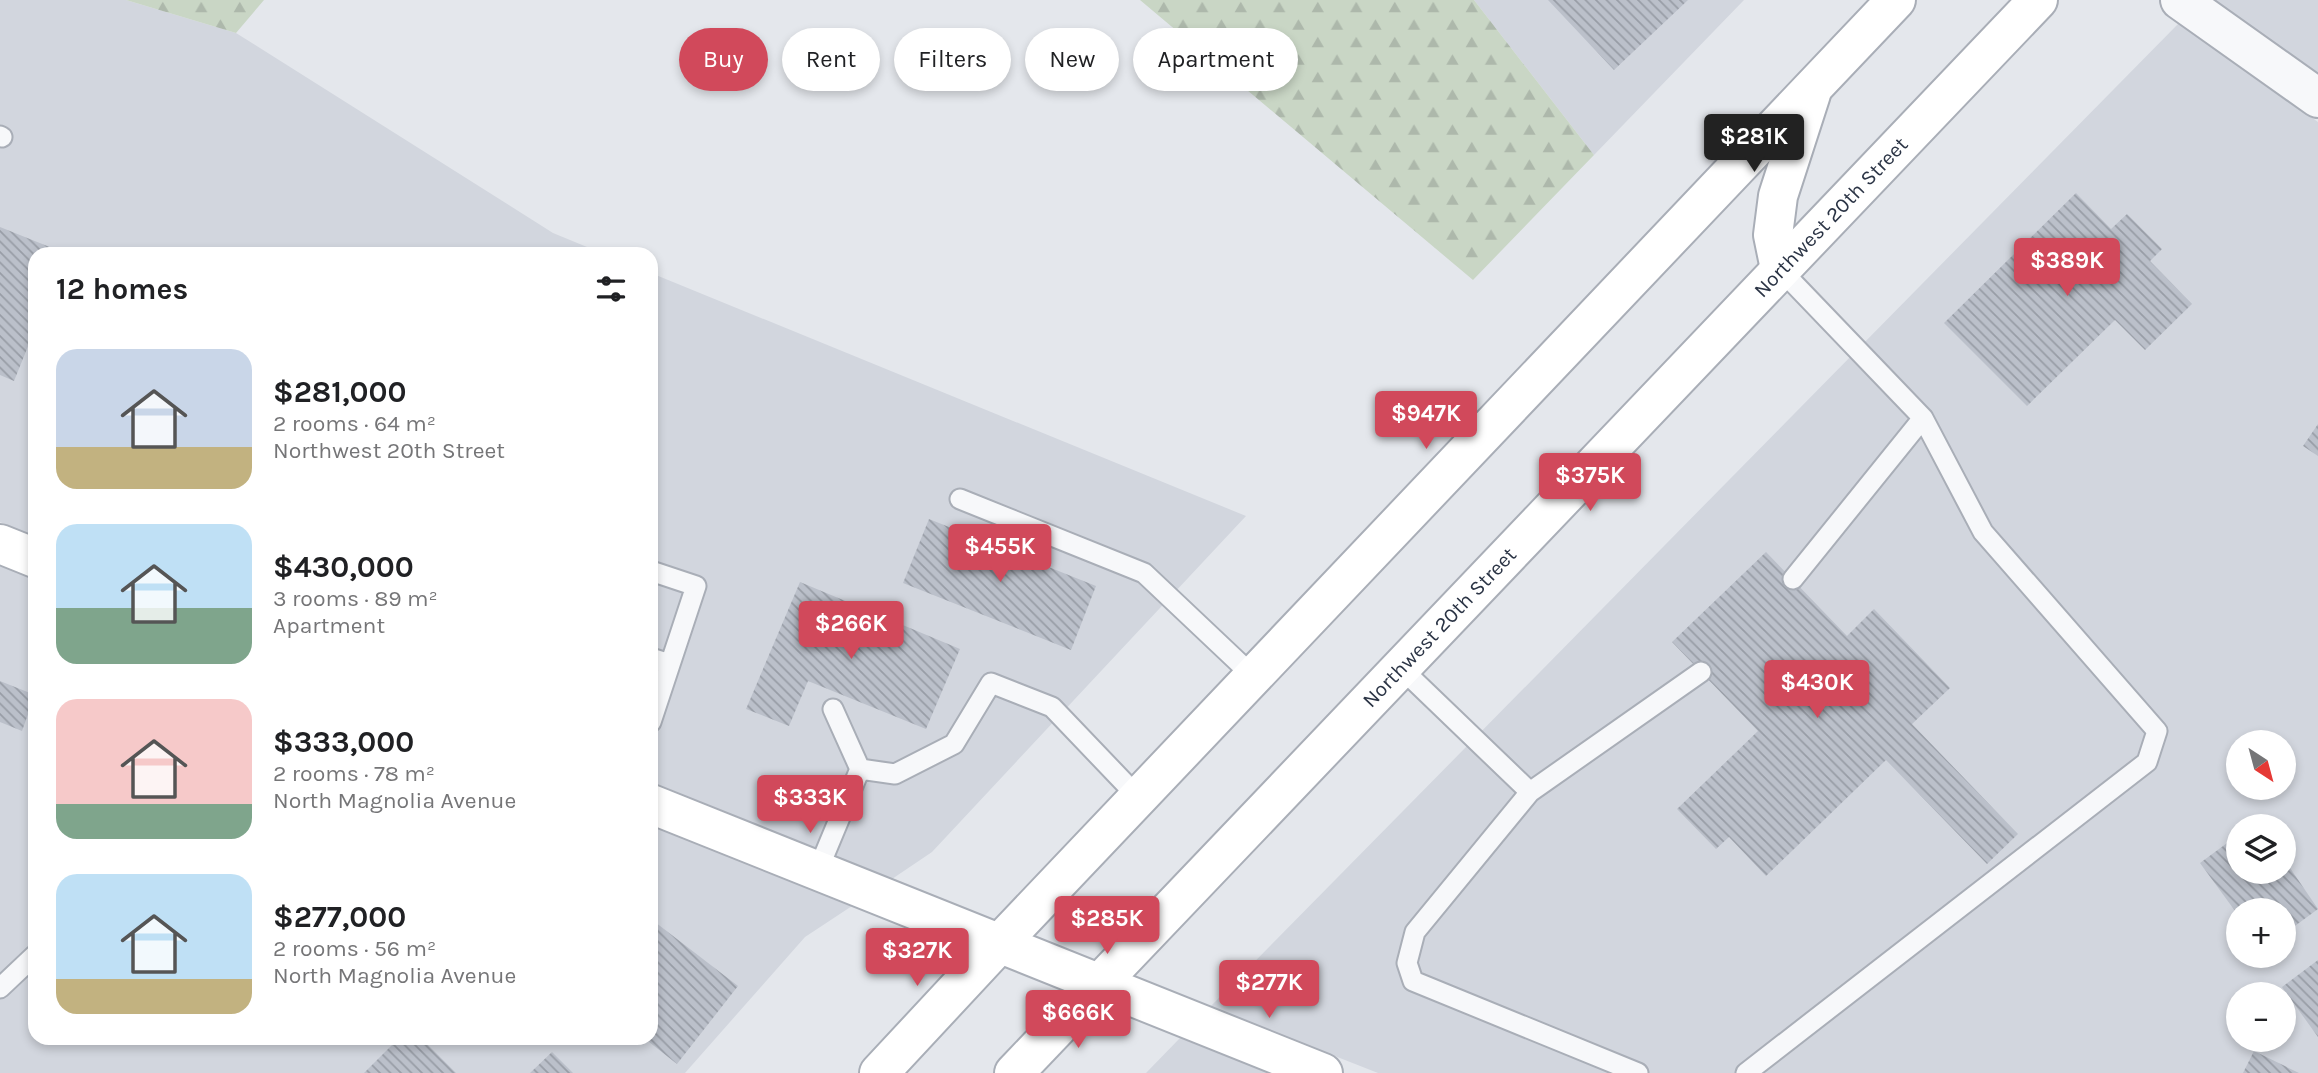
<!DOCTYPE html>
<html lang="en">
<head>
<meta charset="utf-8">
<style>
  :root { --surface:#fff; --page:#f6f6f6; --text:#202124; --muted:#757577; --accent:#d1495b }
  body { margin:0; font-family:Karla,sans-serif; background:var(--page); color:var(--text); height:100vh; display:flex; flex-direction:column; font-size:26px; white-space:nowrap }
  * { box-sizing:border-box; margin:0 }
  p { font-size:23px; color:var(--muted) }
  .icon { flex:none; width:38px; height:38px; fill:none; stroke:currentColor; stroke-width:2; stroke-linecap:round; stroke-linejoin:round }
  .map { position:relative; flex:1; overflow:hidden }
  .sheet { position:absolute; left:28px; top:247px; width:630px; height:798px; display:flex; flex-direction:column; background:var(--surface); border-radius:21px; box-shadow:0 4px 10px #0003 }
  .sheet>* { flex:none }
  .hud { position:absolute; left:679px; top:28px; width:665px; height:63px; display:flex; gap:14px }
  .needle { width:46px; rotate:144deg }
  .fabs { position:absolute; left:2226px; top:730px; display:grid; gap:14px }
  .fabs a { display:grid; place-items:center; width:70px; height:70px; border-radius:50%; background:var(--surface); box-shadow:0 4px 10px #0003; font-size:35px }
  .price { position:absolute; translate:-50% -60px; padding:0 16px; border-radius:7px; background:var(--accent); color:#fff; font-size:23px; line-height:46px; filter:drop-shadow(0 2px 4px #0008) }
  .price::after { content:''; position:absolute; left:50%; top:42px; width:21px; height:16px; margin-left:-10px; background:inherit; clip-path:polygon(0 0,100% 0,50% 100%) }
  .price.on { background:#222; color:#fff }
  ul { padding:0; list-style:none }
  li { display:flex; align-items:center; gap:21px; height:175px; padding:0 28px }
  li span { display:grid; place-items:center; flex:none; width:196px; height:140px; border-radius:21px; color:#555 }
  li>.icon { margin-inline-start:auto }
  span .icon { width:84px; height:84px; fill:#fffc; stroke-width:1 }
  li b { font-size:30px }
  h2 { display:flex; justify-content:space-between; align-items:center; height:84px; padding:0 28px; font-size:30px }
  .tag { padding:0 24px; border-radius:32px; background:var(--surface); box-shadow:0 4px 10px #0003; font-size:24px; line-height:63px }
  .tag.on { background:var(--accent); color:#fff }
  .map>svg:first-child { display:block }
  .built { fill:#d2d6de; fill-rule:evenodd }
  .forest { fill:url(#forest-firs) }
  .building { fill:url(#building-back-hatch) }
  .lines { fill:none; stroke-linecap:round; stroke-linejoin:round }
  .lane-casing { stroke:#a9aeb7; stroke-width:23 }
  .street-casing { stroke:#a9aeb7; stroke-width:42 }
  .secondary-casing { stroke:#a9aeb7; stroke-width:42 }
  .lane { stroke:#f7f8fa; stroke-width:19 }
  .street { stroke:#f7f8fa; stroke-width:38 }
  .secondary { stroke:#fff; stroke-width:38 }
  .labels { text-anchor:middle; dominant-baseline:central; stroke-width:5; stroke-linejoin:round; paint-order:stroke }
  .street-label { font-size:21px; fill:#2b3445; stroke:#f4f6f9 }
</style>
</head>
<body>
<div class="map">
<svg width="2318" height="1073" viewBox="0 0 2318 1073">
  <defs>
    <pattern id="forest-firs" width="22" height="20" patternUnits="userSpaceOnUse" patternTransform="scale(1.75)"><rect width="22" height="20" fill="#c9d6c5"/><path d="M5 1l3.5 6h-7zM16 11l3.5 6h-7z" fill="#adb8ab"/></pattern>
    <pattern id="building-back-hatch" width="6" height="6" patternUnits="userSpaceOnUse" patternTransform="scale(1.75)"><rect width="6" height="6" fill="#bbc0ca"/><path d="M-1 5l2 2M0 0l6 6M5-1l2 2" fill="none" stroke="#989da6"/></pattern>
  </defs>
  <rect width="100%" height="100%" fill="#e4e7ec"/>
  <path class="built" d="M0,0H126L236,33L553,233L604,254H35V536L0,522Z
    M1474,0H1744L1594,155Z
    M2214,0H2318V74Z
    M2179,23L2318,122V1073H1378L1210,1007ZM2238,742H2284V788H2238ZM2238,826H2284V872H2238ZM2238,910H2284V956H2238ZM2238,994H2284V1040H2238Z
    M651,273L1246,516L932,852L892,879L651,782Z
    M0,566L35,580V1038H651V825L852,906L805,937L685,1073H0Z
    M1180,1038L1269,1073H1146Z"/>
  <path class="forest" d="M126,0H264L236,33Z
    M1140,0H1474L1594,155L1473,280Z"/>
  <path class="building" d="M1548,0H1688L1614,70Z
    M2076,193L2111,229L2127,214L2162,249L2150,261L2192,304L2145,350L2115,320L2027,406L1944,323Z
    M0,227L67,254H35V329L14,381L0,375Z
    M2318,424V456L2303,446Z
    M929,519L1096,586L1071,650L903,583Z
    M1766,552L1847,636L1874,609L1950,688L1912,724L2018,834L1987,864L1886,760L1766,876L1729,837L1716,849L1677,809L1758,731L1672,642Z
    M800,582L960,649L926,729L808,681L789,726L746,709Z
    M0,681L35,695L22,731L0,722Z
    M2238,835V872H2284V859L2318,909L2284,934V910H2238V915L2200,863Z
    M651,919L738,986L677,1064L644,1038H651Z
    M2318,960V1037L2282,987Z
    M399,1038H421L456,1073H364Z
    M2254,1051L2299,1073H2243Z
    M552,1052L573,1073H530Z"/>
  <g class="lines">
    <g class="lane-casing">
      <path id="lane" d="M0,136L2,137
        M960,499L1144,573L1253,676
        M651,571L696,586L651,722
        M1793,579L1923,418
        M651,658L670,664
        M1401,668L1530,792L1415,932L1407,963L1413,981L1638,1073
        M833,709L860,769
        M1530,792L1701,672
        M818,870L860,769L895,774L954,744L991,683L1052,707L1138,797
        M0,988L35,955
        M1746,1073L2147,762L2157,731L1983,532L1923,418L1780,269"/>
    </g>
    <g class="street-casing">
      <path id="street" d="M2180,0L2318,98"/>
    </g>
    <g class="secondary-casing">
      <g id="secondary">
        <path d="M1780,269L1773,235L1778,196L1811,94"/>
        <path d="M0,544L35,558"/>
        <path d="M651,804L1323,1073"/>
        <path d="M879,1073L1000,943L1896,0"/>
        <path id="s1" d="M1014,1073L2038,0"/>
      </g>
    </g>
    <use href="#lane" class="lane"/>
    <use href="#street" class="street"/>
    <use href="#secondary" class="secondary"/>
  </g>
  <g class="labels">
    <g class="street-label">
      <text stroke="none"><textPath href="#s1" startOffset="1183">Northwest 20th Street</textPath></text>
      <text stroke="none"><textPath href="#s1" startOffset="616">Northwest 20th Street</textPath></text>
    </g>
  </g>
</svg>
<div class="fabs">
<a><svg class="needle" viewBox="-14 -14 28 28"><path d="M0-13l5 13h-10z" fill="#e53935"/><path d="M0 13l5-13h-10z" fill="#757577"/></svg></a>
<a><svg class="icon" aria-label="layers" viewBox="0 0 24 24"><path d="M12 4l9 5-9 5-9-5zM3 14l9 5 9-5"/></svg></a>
<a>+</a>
<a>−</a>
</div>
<b class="price on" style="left:1754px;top:174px">$281K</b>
<b class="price" style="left:2067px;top:298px">$389K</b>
<b class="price" style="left:1426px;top:451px">$947K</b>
<b class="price" style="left:1590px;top:513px">$375K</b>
<b class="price" style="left:1000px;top:584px">$455K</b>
<b class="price" style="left:851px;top:661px">$266K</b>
<b class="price" style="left:1817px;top:720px">$430K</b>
<b class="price" style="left:810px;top:835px">$333K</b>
<b class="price" style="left:1107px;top:956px">$285K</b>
<b class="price" style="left:917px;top:988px">$327K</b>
<b class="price" style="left:1269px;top:1020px">$277K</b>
<b class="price" style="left:1078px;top:1050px">$666K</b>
<div class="hud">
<a class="tag on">Buy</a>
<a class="tag">Rent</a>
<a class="tag">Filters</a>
<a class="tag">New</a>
<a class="tag">Apartment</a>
</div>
<section class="sheet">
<h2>12 homes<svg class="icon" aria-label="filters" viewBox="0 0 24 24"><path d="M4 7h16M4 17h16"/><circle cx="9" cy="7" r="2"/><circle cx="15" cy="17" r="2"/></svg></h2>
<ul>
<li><span style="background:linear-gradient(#c9d6e8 70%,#c2b280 0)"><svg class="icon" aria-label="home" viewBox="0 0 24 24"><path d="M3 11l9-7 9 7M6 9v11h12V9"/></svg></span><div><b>$281,000</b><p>2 rooms · 64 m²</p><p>Northwest 20th Street</p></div></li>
<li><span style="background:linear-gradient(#bfe0f5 60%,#7fa58c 0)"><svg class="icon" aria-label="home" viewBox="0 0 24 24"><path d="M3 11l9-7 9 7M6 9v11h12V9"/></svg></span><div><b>$430,000</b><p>3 rooms · 89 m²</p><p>Apartment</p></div></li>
<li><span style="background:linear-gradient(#f6c9c9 75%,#7fa58c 0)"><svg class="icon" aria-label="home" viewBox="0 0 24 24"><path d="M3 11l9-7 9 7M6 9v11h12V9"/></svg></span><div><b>$333,000</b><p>2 rooms · 78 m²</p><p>North Magnolia Avenue</p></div></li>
<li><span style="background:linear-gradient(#bfe0f5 75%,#c2b280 0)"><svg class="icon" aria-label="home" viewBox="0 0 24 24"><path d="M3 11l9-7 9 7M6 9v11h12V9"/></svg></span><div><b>$277,000</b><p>2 rooms · 56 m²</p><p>North Magnolia Avenue</p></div></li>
</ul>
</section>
</div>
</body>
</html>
